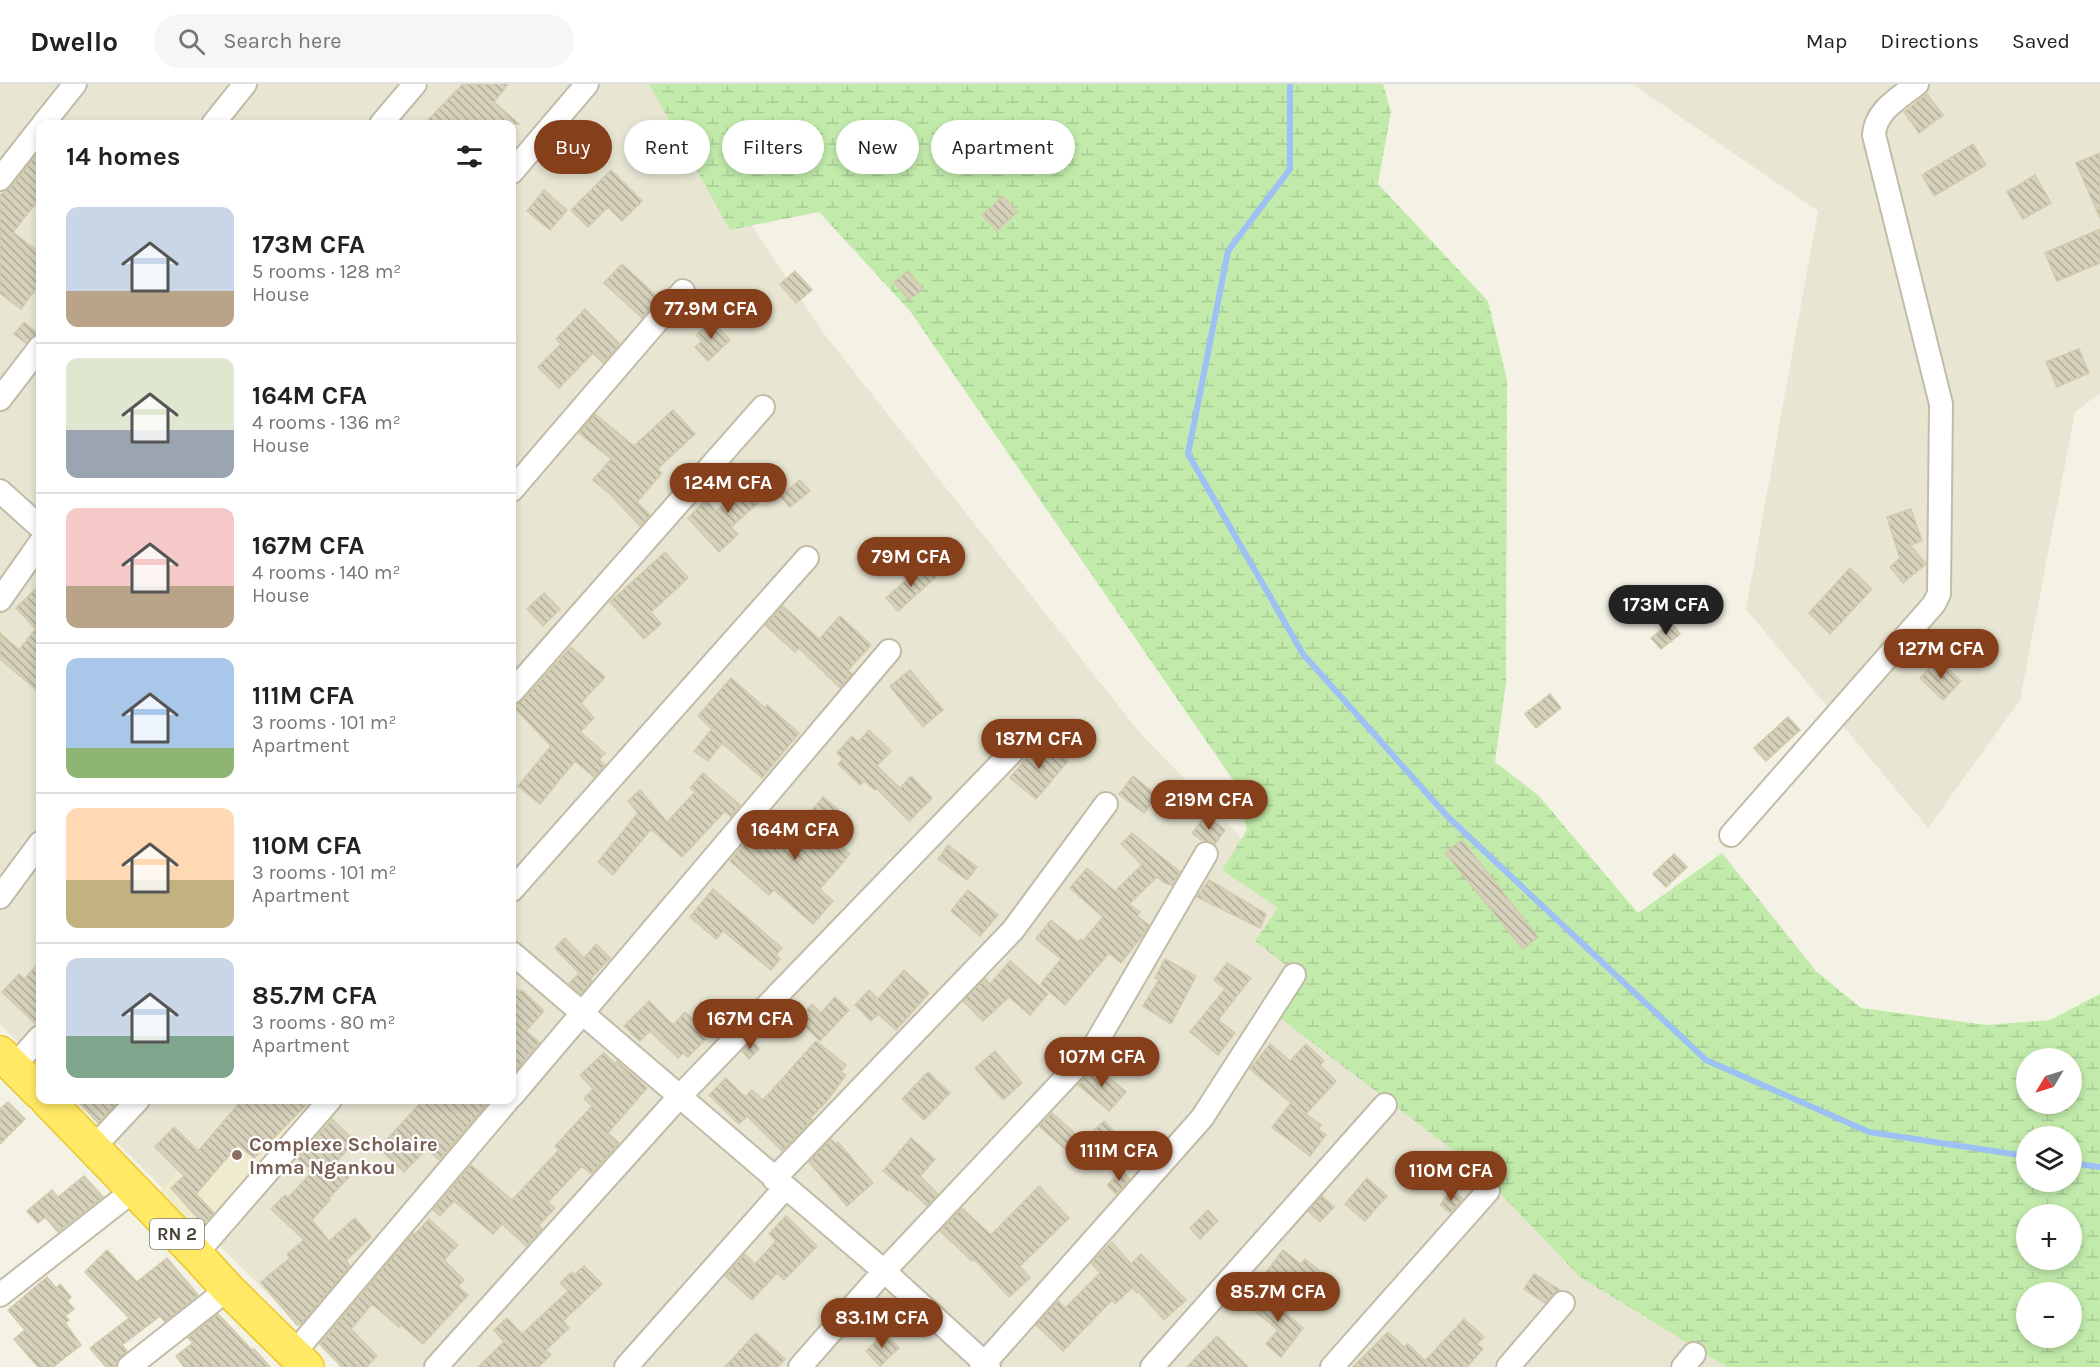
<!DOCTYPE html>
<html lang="en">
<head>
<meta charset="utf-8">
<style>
  :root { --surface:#fff; --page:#f6f6f6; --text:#222; --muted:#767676; --line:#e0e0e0; --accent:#853f1a }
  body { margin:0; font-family:Karla,sans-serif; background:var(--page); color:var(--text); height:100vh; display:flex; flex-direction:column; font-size:22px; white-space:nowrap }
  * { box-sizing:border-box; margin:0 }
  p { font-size:20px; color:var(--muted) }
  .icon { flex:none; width:33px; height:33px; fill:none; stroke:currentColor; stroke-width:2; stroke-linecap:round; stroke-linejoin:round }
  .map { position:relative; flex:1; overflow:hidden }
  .sheet { position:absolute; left:36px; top:36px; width:480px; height:984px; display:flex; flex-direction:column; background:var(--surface); border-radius:12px; box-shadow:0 3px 9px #0003 }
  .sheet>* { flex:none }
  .top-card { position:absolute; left:534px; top:36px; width:570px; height:54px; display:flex; gap:12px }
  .needle { width:39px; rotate:232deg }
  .buttons { position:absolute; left:2016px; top:964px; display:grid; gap:12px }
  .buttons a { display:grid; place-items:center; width:66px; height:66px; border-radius:50%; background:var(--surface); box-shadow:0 3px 9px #0003; font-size:30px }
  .price { position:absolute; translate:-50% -51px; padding:0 14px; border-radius:21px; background:var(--accent); color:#fff; font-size:20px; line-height:39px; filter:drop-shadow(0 2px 3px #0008) }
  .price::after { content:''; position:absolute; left:50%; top:36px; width:18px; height:14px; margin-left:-9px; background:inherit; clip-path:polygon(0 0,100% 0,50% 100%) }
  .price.on { background:#222; color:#fff }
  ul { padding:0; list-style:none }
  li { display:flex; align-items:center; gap:18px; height:150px; padding:0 30px }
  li+li { border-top:2px solid var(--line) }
  li span { display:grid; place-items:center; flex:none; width:168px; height:120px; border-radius:12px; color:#555 }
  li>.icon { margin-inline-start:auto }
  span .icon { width:72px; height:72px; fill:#fffc; stroke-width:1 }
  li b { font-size:26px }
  h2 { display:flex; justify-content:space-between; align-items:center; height:72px; padding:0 30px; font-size:26px }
  .tag { padding:0 21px; border-radius:27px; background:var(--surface); box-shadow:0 3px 9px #0003; font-size:21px; line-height:54px }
  .tag.on { background:var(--accent); color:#fff }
  header { display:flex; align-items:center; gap:36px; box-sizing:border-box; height:84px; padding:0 30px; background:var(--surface); border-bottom:2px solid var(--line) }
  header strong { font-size:28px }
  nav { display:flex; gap:33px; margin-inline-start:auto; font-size:21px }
  .search { width:420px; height:54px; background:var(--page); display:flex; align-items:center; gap:15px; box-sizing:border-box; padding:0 21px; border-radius:33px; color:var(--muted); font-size:22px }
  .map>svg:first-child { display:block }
  .residential { fill:#e8e6d3 }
  .education { fill:#eeebce }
  .wetland { fill:url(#wetland-marsh); fill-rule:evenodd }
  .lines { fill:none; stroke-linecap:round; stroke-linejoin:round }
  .stream { stroke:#9dc0f5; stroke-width:6 }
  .building { fill:url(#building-back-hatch); stroke:#d2caac; stroke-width:1.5 }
  .street-casing { stroke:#c0bca7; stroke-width:26 }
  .highway-casing { stroke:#e9c72a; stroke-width:36 }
  .street { stroke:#fff; stroke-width:22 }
  .highway { stroke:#ffe965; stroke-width:33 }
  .education-dot { fill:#8d6e63; stroke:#fff; stroke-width:2 }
  .labels { text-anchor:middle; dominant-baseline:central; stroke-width:4.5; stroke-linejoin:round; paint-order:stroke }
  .shield { fill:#fff; stroke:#7e7b71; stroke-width:1.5 }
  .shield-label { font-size:18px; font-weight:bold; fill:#474334 }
  .education-label { font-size:20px; font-weight:bold; fill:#785e54; stroke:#fff; text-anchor:start }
</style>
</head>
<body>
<header>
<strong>Dwello</strong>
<div class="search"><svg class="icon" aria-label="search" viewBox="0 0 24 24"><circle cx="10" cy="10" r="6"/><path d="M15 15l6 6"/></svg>Search here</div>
<nav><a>Map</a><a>Directions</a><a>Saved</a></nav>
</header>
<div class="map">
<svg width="2100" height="1283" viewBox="0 0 2100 1283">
  <defs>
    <pattern id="wetland-marsh" width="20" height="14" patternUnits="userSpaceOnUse" patternTransform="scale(1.5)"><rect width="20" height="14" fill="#c2ebab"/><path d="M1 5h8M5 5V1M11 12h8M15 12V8" fill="none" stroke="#a8cb94"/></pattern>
    <pattern id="building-back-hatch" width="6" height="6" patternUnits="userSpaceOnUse" patternTransform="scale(1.5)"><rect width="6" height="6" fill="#d6d1ba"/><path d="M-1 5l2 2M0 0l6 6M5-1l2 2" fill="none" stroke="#afab98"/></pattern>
  </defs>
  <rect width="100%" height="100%" fill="#f4f2e5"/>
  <path class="residential" d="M0,0H657L825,251L1140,649L1754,1283H340L75,1016H512V40H40V981L0,940Z
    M1632,0H2100V309L2075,328L2020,616L1928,744L1746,525L1818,127Z"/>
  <path class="education" d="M240,1016H317L196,1170L148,1121Z"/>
  <path class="wetland" d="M649,0H1383L1391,27L1378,100L1488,217L1507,296L1506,599L1495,678L1538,711L1638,829L1722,769L1816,887L1861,924L1987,941L2050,936L2100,910V1283H1727L1580,1193L1475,1083L1280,934L1305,896L1255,857L1278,824L1222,786L1247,746L1233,696L910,227L819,128L730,146ZM2026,975H2072V1020H2026ZM2026,1053H2072V1098H2026ZM2026,1131H2072V1176H2026ZM2026,1209H2072V1254H2026Z"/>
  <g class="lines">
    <path class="stream" d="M1290,0V85L1228,167L1188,370L1303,570L1447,732L1706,976L1869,1048L2026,1072
      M2072,1079L2100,1083"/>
  </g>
  <path class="building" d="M463,0H508L494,18L519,40H424Z
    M1927,10L1943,31L1919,49L1904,28Z
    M1973,60L1986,81L1934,112L1922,91Z
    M40,65V114L13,148L40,169V199L21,225L0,209V111L11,103Z
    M2100,69V134L2076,79Z
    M611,86L642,117L622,137L608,123L588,143L571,126Z
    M2035,91L2051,119L2023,135L2007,108Z
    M544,106L567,126L550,146L527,127Z
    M1003,112L1017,128L997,147L982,131Z
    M2100,145V179L2057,197L2045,169Z
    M622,180L659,214L642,234L604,199Z
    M795,187L812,206L796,219L780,200Z
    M908,187L923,205L909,216L894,198Z
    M585,225L620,260L603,279L593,269L559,304L538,283L561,260L556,255Z
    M711,236L730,256L708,277L695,263L702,257L696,251Z
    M24,238L38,250L26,259L14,250Z
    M2079,265L2089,289L2057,303L2046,278Z
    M673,326L695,350L657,385L662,389L637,418L650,431L640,442L611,411L593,396L611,375L579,349L595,330L634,362Z
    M759,391L772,407L731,443L738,450L719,468L688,434L706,416L716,427Z
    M800,396L810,407L790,423L780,412Z
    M1911,425L1922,457L1910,461L1926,480L1903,499L1890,483L1900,474L1887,433Z
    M665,468L688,494L651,528L661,540L644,555L610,518Z
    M924,480L936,493L898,527L886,514Z
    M1850,484L1872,505L1830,550L1809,529Z
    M40,501V609L0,575V549L19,566L36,545L16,524Z
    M544,509L560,525L543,542L527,525Z
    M783,522L819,555L840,532L871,561L848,586L852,590L840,604L799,564L795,568L765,541Z
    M1671,538L1680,550L1661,565L1651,554Z
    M571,563L605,593L581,619L594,634L580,648L605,669L599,676L605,681L594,693L575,677L540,720L518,702L551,662L512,621L522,617Z
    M1938,576L1961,597L1943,616L1920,594Z
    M910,586L943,626L923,643L890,602Z
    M731,594L765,624L767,621L799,649L762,694L722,659L708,677L694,667L712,645L698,632Z
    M1550,610L1561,624L1536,644L1525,630Z
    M1788,633L1800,646L1766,677L1754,664Z
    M869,646L891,667L877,682L900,704L911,692L932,714L909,737L877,705L875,706L864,697L860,701L838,680L843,675L837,669L852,652L858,658Z
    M1042,656L1068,677L1036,715L1010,694Z
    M703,689L740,721L731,733L725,727L682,773L651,745L613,791L598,778L638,729L628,717L640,706L667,738L695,708L690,704Z
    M1133,692L1158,712L1144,729L1119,710Z
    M823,713L839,726L823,745L850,770L820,805L833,817L813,840L774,806L769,811L730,777L761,739L764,743L773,734L792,751Z
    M1206,731L1225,746L1215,760L1203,757L1192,749Z
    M1132,749L1180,788L1172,801L1165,799L1157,793L1129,820L1140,828L1137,832L1149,841L1145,848L1121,879L1109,869L1065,921L1041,900L1061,875L1036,855L1051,836L1078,858L1081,855L1083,857L1103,833L1070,804L1087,784L1115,807L1142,781L1121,760Z
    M1462,756L1538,853L1523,865L1445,769Z
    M948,761L977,783L967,796L938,775Z
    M1674,770L1687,783L1666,803L1653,790Z
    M1209,796L1266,830L1260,844L1197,813Z
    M713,805L782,864L776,871L780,875L771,886L723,847L716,855L690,833Z
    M968,806L998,831L980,852L951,827Z
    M565,854L584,874L596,860L610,874L590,895L592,897L581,910L569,900L579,889L555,864Z
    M1165,875L1196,892L1171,940L1143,922L1159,896L1155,894Z
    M1010,877L1048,910L1030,931L1009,913L983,937L963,917L985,894L990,900Z
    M40,878V940H36L2,908L19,890L24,895Z
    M1227,879L1251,894L1218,936L1235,949L1218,971L1190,948L1225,905L1214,896Z
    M904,886L929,909L896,946L878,930L871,937L855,921L869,906L878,915Z
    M512,901L519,908L522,906L544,927L526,947L539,958L512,991Z
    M835,913L849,926L820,957L798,936L812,920L821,929Z
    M649,917L673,941L685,928L710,951L688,973L683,969L678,974L650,947L640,957L624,942Z
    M752,957L759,965L749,975L742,967Z
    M816,957L846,981L841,988L846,991L826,1018L810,1034L812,1036L782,1067L747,1032L739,1040L709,1011L726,994L745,1013L752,1006L763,1016Z
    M1270,960L1290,977L1306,960L1324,977L1320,981L1336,997L1306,1030L1321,1041L1318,1045L1326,1051L1310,1072L1272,1043L1291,1019L1250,985Z
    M995,967L1022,999L1003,1016L975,984Z
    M604,969L615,980L617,977L647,1004L608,1049L619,1059L591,1090L582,1082L548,1118L555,1124L539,1141L542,1145L526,1162L502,1140L493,1150L454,1117L440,1132L433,1126L471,1081L512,1116L559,1066L555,1062L592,1022L584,1015L593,1005L580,991Z
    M1096,982L1126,1008L1109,1027L1078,1001Z
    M928,988L950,1009L924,1036L902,1015Z
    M77,1016H120L98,1039Z
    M242,1016H311L254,1074L238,1061L196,1110L214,1129L203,1140L171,1104L184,1092L155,1063L174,1043L198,1067Z
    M423,1016H481L486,1021L439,1076L427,1065L404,1088L379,1064Z
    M8,1018L25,1035L0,1060V1025Z
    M1052,1029L1087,1060L1075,1074L1039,1042Z
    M332,1035L355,1057L337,1077L351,1091L329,1114L330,1116L312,1136L329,1157L355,1134L371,1153L346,1176L350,1182L301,1240L297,1241L261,1198L290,1174L287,1170L304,1156L271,1125L285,1111L288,1114L311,1089L308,1087L310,1085L298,1075Z
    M1104,1037L1124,1058L1106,1074L1087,1053Z
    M911,1054L935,1075L920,1092L938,1110L927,1122L909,1105L908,1107L883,1087Z
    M831,1055L836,1060L838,1058L873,1099L847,1122L809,1078Z
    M1122,1087L1130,1095L1116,1110L1107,1101Z
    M84,1092L103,1113L58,1148L45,1133L38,1139L27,1127L52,1106L58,1113Z
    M1367,1094L1387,1112L1365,1137L1345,1120Z
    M1039,1102L1069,1134L1020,1182L1030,1194L1009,1213L974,1175L972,1177L940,1147L962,1124L991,1151Z
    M1452,1106L1463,1115L1450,1129L1440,1121Z
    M1322,1112L1334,1123L1320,1138L1308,1127Z
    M1208,1126L1218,1137L1200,1155L1190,1144Z
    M786,1132L817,1162L784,1196L777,1189L752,1216L725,1192L745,1170L755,1180L776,1157L769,1150Z
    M429,1135L458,1161L444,1176L464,1196L458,1202L468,1211L423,1260L401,1241L399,1243L372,1220L351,1245L377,1272L366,1283H342L320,1260L413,1149L415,1150Z
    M1112,1158L1131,1180L1141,1170L1186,1216L1164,1236L1138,1207L1137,1209L1132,1204L1115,1220L1112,1216L1063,1267L1036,1241L1058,1217L1065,1224L1100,1189L1091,1179Z
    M107,1166L137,1198L167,1174L198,1211L165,1238L160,1232L122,1261L127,1267L117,1277L116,1283H106L90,1264L129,1234L85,1188Z
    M1283,1166L1301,1180L1305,1175L1337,1201L1325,1217L1289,1188L1277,1203L1263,1192Z
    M584,1182L602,1200L563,1237L569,1244L546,1266L551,1271L538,1283H478L504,1258L494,1246L507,1234L522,1250L568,1207L560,1199L572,1188L574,1191Z
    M1534,1190L1560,1206L1553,1210L1545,1219L1524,1205Z
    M47,1193L56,1204L60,1200L71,1213L67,1217L74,1225L65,1232L69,1236L65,1239L81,1261L53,1283H38L14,1255L25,1246L8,1226Z
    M1264,1208L1288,1227L1286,1229L1303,1244L1281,1273L1266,1260L1278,1246L1251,1224Z
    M218,1230L252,1266L254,1265L270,1283H184L176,1272L193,1259L188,1254Z
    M1464,1235L1484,1253L1477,1260L1483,1265L1467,1283H1353L1388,1248L1404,1263L1408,1260L1425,1277Z
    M756,1249L785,1275L778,1283H725Z
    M884,1249L899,1264L880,1282L866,1267Z
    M1217,1252L1248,1283H1187Z"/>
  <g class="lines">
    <g class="street-casing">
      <path id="street" d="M43,40L75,0
        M213,40L245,0
        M381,40L415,0
        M512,88L587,0
        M0,95L40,44
        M0,315L40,263
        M512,406L683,207
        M0,407L40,443
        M0,516L40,459
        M512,608L763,323
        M1731,751L1934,520L1939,510L1941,320L1874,51C1875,27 1899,14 1917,0
        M512,806L807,474
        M0,813L40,759
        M512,869L884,1187L989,1283
        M14,982L40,953
        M512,1012L889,567
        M93,1064L138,1016
        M774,1095L1013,846L1106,720
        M196,1170L330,1016
        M0,1211L134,1106
        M294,1269L508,1016
        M129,1283L228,1205
        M436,1283L679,1013L1013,667
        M626,1283L785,1104
        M800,1283L884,1187L1092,966L1206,770
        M981,1283L1202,1034L1294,891
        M1152,1283L1385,1021
        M1332,1283L1488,1107
        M1508,1283L1563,1219
        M1683,1283L1694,1270"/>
    </g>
    <g class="highway-casing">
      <path id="highway" d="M0,969L40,1009
        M47,1016L196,1170L228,1205L307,1283"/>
    </g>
    <use href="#street" class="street"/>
    <use href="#highway" class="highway"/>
  </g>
  <circle class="education-dot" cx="237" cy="1071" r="6"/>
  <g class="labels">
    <rect class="shield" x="150" y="1135" width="54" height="30" rx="4.5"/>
    <g class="shield-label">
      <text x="177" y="1150">RN 2</text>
    </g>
    <g class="education-label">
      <text x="249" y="1060">Complexe Scholaire<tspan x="249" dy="23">Imma Ngankou</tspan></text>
    </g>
  </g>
</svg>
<div class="buttons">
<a><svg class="needle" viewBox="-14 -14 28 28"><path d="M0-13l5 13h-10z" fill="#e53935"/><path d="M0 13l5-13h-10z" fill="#767676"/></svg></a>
<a><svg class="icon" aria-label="layers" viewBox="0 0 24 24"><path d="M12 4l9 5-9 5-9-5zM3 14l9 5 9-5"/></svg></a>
<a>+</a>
<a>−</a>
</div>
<b class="price" style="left:711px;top:256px">77.9M CFA</b>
<b class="price" style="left:728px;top:430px">124M CFA</b>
<b class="price" style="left:911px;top:504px">79M CFA</b>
<b class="price on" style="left:1666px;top:552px">173M CFA</b>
<b class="price" style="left:1941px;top:596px">127M CFA</b>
<b class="price" style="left:1039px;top:686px">187M CFA</b>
<b class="price" style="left:1209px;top:747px">219M CFA</b>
<b class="price" style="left:795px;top:777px">164M CFA</b>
<b class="price" style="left:750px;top:966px">167M CFA</b>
<b class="price" style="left:1102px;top:1004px">107M CFA</b>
<b class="price" style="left:1119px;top:1098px">111M CFA</b>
<b class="price" style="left:1451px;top:1118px">110M CFA</b>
<b class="price" style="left:1278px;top:1239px">85.7M CFA</b>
<b class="price" style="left:882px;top:1265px">83.1M CFA</b>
<div class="top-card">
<a class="tag on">Buy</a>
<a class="tag">Rent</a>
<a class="tag">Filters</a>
<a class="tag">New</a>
<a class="tag">Apartment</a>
</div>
<section class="sheet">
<h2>14 homes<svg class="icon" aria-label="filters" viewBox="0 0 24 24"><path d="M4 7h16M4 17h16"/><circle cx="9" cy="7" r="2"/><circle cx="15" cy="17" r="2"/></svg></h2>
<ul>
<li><span style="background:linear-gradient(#c9d6e8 70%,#b9a48a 0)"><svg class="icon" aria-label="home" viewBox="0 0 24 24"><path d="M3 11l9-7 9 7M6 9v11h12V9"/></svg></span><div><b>173M CFA</b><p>5 rooms · 128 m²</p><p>House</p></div></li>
<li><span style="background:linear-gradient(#dfe7d0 60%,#9aa5b1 0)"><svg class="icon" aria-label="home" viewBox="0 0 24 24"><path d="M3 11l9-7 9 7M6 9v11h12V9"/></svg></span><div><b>164M CFA</b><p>4 rooms · 136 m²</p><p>House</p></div></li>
<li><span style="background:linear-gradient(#f6c9c9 65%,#b9a48a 0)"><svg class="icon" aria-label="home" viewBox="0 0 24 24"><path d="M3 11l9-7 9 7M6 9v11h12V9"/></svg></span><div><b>167M CFA</b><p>4 rooms · 140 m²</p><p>House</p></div></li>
<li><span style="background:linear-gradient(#a9c7e8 75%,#8fb573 0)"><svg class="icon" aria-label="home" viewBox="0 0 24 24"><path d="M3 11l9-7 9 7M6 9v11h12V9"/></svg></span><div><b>111M CFA</b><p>3 rooms · 101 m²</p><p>Apartment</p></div></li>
<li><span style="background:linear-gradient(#ffd9b3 60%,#c2b280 0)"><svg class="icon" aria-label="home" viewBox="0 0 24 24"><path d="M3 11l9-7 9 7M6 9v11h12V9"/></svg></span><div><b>110M CFA</b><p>3 rooms · 101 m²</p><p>Apartment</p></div></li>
<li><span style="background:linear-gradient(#c9d6e8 65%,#7fa58c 0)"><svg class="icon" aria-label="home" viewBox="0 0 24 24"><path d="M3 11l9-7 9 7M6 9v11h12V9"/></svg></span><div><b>85.7M CFA</b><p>3 rooms · 80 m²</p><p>Apartment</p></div></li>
</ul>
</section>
</div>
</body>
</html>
